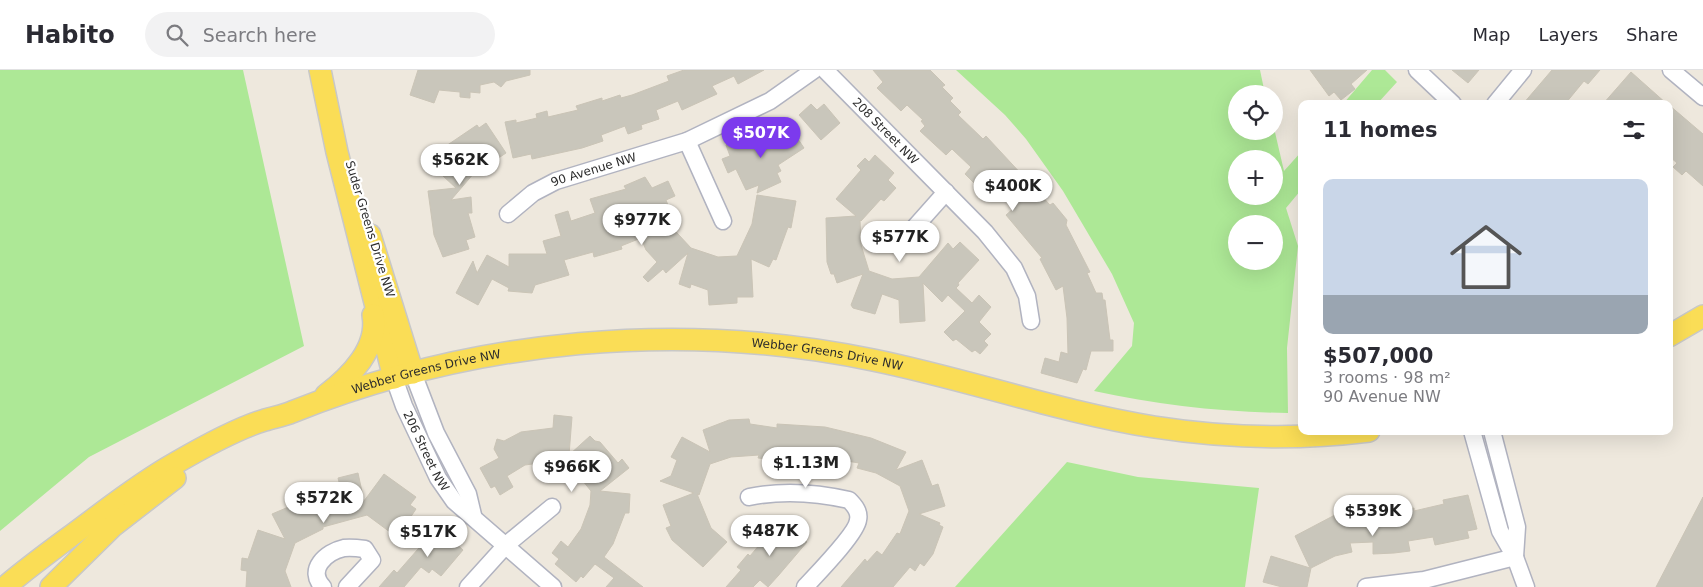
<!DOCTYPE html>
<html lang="en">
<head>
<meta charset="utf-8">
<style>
  :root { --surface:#fff; --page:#f2f2f3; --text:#2b2b33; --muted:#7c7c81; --line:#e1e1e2; --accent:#7c3aed }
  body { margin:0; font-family:"DejaVu Sans",sans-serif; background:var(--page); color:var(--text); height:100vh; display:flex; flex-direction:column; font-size:19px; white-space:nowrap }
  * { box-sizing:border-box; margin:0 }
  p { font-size:16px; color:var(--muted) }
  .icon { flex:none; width:28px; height:28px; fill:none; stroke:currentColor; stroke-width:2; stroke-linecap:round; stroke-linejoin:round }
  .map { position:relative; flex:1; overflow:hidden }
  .sheet { position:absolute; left:1298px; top:30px; width:375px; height:335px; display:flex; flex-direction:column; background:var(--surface); border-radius:10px; box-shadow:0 5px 20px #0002 }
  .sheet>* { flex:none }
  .controls { position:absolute; left:1228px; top:15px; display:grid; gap:10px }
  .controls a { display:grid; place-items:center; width:55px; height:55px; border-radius:50%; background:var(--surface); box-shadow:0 5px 20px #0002; font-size:25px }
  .price { position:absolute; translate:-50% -42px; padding:0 11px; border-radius:18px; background:#fff; color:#222; font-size:16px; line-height:32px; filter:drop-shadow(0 1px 2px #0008) }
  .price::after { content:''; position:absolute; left:50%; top:30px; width:15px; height:11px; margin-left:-8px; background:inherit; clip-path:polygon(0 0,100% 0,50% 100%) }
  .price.current { background:var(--accent); color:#fff }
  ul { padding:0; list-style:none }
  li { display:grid; align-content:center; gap:10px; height:265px; padding:0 25px }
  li+li { border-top:1px solid var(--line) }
  li span { display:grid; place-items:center; height:155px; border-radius:10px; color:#555 }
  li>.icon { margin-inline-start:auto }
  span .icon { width:90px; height:90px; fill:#fffc; stroke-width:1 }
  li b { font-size:21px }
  h2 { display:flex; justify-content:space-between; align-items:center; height:60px; padding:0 25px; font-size:21px }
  header { display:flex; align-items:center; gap:30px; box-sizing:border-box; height:70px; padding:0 25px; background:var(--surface); border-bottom:1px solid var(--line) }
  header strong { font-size:24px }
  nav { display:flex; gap:28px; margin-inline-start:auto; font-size:18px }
  .search { width:350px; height:45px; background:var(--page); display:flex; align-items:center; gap:12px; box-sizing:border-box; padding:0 18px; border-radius:28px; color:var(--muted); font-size:19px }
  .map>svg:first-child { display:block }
  .green { fill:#ade896; fill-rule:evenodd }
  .building { fill:#c9c6bb; stroke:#cac4b6 }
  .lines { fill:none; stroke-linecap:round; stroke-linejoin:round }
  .minor-casing { stroke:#b1b3c0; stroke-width:19 }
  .major-casing { stroke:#c8c8c8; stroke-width:24 }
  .minor { stroke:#fff; stroke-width:16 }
  .major { stroke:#fadd56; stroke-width:21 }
  .labels { text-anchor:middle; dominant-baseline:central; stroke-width:4.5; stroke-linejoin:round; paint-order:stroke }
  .street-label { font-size:12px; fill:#2c2c2c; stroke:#fff }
</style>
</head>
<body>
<header>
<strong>Habito</strong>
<div class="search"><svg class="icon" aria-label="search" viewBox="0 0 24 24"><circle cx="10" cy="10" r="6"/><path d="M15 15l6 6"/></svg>Search here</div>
<nav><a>Map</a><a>Layers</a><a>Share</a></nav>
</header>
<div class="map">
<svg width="1703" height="517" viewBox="0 0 1703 517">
  <rect width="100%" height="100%" fill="#eee8dd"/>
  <path class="green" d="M0,0H243L304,276L89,387L0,461Z
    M956,0H1260L1265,24H1236V61H1274V58L1284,101L1301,82V120L1286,138L1298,176L1287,278L1288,343C1221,342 1158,335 1094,321L1132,276L1134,253L1112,204L1063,121L1026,69L1005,45ZM1236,89H1274V126H1236ZM1236,154H1274V191H1236Z
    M1372,0H1385L1397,12L1377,34H1343Z
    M1067,392L1138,407L1259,418L1245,517H955Z"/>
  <path class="building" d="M418,0H530V5L506,11L501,17L494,12L480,15V23L470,22V28L460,27V22L439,20L434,33L410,25Z
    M684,0H764L738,14L734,6L712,16L717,24L682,40L678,31L656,40L659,49L641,55L642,59L628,64L625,56L601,65L603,71L582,78L532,89L531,84L513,88L505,52L516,50V53L537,48L536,44L547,41L548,47L578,40L576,36L602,28V31L620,25L621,28L632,25L669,11L667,6Z
    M873,0H930L945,15L942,17L953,28L950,31L961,42L958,45L983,69L986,66L1050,135L1053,133L1067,150L1066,155L1090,202L1087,203L1096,223H1102L1103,230H1105L1110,270H1113V281H1091L1086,300L1083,299L1077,313L1041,303L1045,288L1059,292L1061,282L1068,284L1067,248L1063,216L1056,220L1040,189L1042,188L1006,145L1014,138L999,121L991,130L965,104L971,97L952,79L946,85L920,61L925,56L921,51L923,50L907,35L901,41L877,18L883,12Z
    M1310,0H1367L1351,14L1355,19L1341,30L1334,22L1329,26Z
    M1452,0H1479L1468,13Z
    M1552,0H1600L1588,14L1584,11L1565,34H1523Z
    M1631,2L1667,34H1603Z
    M811,34L817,40L824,34L840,53L821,70L799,45Z
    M1669,35L1703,64V116L1686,101L1682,105L1673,97L1677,93L1669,86Z
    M486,53L506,83L482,99L480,96L451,130L471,127L472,143H468L475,167L466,170L469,179L443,187L434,165L428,121L456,118L430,94L446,76L477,55L479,58Z
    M790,57L804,78L778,95L781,101L777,103L781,112L757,123L759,115L746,120L736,99L728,103L722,89L730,86L726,75L754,62L761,76Z
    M875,85L894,103L888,110L896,118L884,131L881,129L861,151L860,150L861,175L869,201L892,209L919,207L948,173L953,179L960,172L979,190L958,213L959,215L956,218L972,233L979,225L991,237L979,252L991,264L984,271L988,275L980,284L975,280L972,282L956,269L953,271L944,262L965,241L948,225L942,232L923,213L925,251L900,253L899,230L882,224L875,244L853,238L851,235L863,204L837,213L834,204H831L827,192L826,148L856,146L836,129L861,100L857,96L865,88L869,92Z
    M645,107L652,118L668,111L675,126L666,130L673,148L666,151L691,178L718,187L737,186L752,154L757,125L796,131L791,158L788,157L776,190L773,189L769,197L751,189L753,227H737V233L709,235L708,220L691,214L690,218L679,214L688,183L666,203L663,199L648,212L643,207L657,192L646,180L641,168L621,176L622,179L594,187L593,182L564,190L569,205L535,215L532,223L508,221L509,218L492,209L478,235L456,223L473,191L477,203L487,185L509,197V184H547L543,171L561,166L555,145L568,141L571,151L595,143L590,129L626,119L624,116Z
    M554,345L572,347L569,385L590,366L595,371L600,372L618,393L622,389L629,398L600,421L630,424L629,443H625L613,474L604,487L643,517H606L614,508L595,494L583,508L581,506L576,512L555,494L559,489L552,483L561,471L568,477L581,459L590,435L591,421L570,395L547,392L525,395L507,406L513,417L500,425L495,416L491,418L480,398L499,388L494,379L497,369L504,371L521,362L553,358Z
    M749,349L750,354L777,358V354L825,357L871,368L906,382L896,400L922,390L932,416L938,414L945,436L919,444L940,453L939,455L943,457L933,484L924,496L920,493L915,501L910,497L893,517H841L865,489L867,492L877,481L882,485L897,463L900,464L909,441L900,416L876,403L857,398L859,393L835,389L833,400L801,395V392L758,388L759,385L731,387L710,394L699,425L697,424L711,458L727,472L703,497L672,470L666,458L671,456L663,435L694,423L660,411L671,406L677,390L671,387L682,367L710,382L703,360L729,350Z
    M358,403L364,431L384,404L416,427L410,435L416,439L404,457L401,455L394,465L367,445L323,457V459L295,473L285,501L291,517H246L247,501L241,500L242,488L248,489L258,460L285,469L272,444L326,421L328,416L342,424L338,408Z
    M1468,425L1477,459L1467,461L1469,468L1435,475L1433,467L1408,471L1410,481L1394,483L1373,484V472L1350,473L1352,482L1335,486L1311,498L1307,517H1282L1263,512L1271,486L1310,498L1295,466L1333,446L1343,443L1344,446L1353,444V446L1380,445L1414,438V441L1444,434L1443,430Z
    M1703,427V517H1656Z
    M788,446L803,459L798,464L807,472L778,506L768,517L760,510L753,517H726L741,500L737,497L748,484L750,486L766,467L777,477L776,453H782Z
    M442,456L457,469L454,472L463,480L441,506L432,499L429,503L421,497L404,517H379L394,500L397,503L432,463L431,458Z"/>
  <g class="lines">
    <g class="minor-casing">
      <g id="minor">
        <path id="s1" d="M825,0L985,162L1014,198L1027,226L1031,251"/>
        <path d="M1417,0L1453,34"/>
        <path d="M1671,0L1703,27"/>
        <path d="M1495,34L1523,0"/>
        <path d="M687,71L723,151"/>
        <path id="s2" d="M508,144L533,123L556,111L687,71L770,31L814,0"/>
        <path d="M906,167L946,122"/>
        <path d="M413,303L436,363L468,424L473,445"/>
        <path id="s3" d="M394,308L404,336L438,408L454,431L553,517"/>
        <path d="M1472,361L1500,461L1515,487L1526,517"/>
        <path d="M1492,361L1517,457L1515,487"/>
        <path d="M749,427C783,420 814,422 849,430C855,436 860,442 858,450C857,463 816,505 805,517"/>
        <path d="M323,517C306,500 326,482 344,478C351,477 358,478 365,479L372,490L347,517"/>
        <path d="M468,517L506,475L552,437"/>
        <path d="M1366,517L1424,510L1515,487"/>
      </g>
    </g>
    <g class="major-casing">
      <g id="major">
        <path d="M320,0L337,82L394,308"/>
        <path d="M370,165L413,303"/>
        <path d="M1669,266L1703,246"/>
        <path d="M326,325C350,307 379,278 373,245"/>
        <path id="s4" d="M5,517C33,493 62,473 91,451C118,431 144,411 174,394C198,380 238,358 265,350C274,347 283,346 292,342C476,269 680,250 873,290C967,309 1059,342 1154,357C1225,368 1297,370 1369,361"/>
        <path d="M51,517L113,456L175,408"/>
      </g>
    </g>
    <use href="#minor" class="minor"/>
    <use href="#major" class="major"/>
  </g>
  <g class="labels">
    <g class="street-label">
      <text stroke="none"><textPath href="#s1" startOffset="86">208 Street NW</textPath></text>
      <text stroke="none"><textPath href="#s2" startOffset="98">90 Avenue NW</textPath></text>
      <text transform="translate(370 159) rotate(73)">Suder Greens Drive NW</text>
      <text stroke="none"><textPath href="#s4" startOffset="884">Webber Greens Drive NW</textPath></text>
      <text stroke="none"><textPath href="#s4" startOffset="479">Webber Greens Drive NW</textPath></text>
      <text stroke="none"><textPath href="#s3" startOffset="80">206 Street NW</textPath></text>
    </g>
  </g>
</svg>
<div class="controls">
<a><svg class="icon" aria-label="locate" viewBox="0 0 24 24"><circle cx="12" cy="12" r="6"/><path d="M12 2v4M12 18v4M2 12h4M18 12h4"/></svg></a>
<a>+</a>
<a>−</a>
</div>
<b class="price current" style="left:761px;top:89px">$507K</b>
<b class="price" style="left:460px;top:116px">$562K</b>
<b class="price" style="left:1013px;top:142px">$400K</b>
<b class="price" style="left:642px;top:176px">$977K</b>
<b class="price" style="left:900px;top:193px">$577K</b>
<b class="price" style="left:806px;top:419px">$1.13M</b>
<b class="price" style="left:572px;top:423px">$966K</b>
<b class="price" style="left:324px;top:454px">$572K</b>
<b class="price" style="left:1373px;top:467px">$539K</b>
<b class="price" style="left:770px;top:487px">$487K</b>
<b class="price" style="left:428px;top:488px">$517K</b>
<section class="sheet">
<h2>11 homes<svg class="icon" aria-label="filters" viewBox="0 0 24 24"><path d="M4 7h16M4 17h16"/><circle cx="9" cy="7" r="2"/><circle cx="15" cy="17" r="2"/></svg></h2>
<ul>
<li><span style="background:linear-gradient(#c9d6e8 75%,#9aa5b1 0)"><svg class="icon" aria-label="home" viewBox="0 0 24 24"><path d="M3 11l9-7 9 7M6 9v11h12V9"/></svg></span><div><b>$507,000</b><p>3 rooms · 98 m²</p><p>90 Avenue NW</p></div></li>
</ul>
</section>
</div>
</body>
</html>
